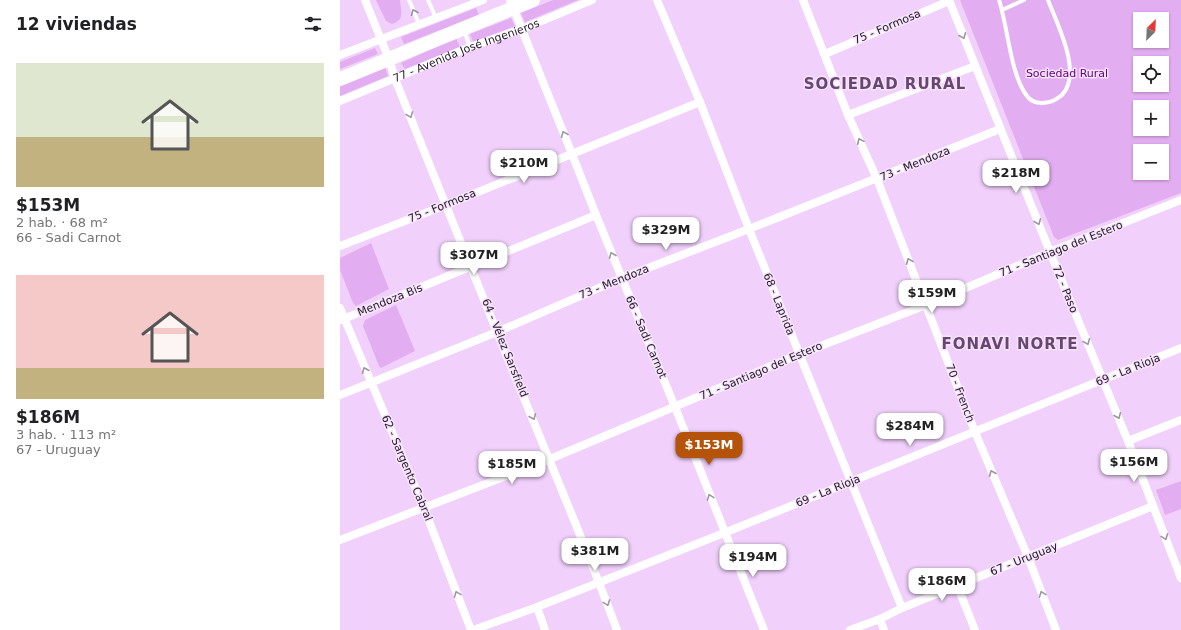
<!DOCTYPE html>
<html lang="es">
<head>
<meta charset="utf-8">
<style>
  :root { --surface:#fff; --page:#f6f6f6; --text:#202124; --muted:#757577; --accent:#b45309 }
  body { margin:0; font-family:"DejaVu Sans",sans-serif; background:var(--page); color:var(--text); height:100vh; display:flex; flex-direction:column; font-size:15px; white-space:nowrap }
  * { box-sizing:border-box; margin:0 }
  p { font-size:13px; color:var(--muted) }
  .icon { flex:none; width:22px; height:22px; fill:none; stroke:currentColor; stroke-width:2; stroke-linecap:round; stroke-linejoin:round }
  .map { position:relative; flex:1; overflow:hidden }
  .panel { display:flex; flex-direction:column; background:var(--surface); width:340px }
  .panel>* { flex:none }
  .needle { width:26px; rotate:24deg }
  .fabs { position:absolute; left:793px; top:12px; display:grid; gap:8px }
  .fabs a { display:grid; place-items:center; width:36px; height:36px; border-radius:0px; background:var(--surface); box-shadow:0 1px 3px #0004; font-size:20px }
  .price { position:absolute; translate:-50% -34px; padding:0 9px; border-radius:8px; background:#fff; color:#222; font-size:13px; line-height:26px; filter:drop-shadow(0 1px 2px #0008) }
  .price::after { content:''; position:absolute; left:50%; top:24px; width:12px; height:9px; margin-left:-6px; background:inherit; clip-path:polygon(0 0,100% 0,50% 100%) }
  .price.current { background:var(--accent); color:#fff }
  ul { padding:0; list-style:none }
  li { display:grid; align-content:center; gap:8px; height:212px; padding:0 16px }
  li span { display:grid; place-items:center; height:124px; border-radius:0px; color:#555 }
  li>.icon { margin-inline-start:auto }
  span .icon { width:72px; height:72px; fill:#fffc; stroke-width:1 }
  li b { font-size:17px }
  h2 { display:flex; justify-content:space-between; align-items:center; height:48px; padding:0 16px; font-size:17px }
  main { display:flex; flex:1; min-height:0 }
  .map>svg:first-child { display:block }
  .green { fill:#e2aef1; fill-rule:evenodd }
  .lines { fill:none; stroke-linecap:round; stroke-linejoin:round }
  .lane { stroke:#fff; stroke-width:4 }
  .street { stroke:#fff; stroke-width:8 }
  .highway { stroke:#fff; stroke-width:14 }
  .oneway { stroke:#9d979f }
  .labels { text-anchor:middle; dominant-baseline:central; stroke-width:3; stroke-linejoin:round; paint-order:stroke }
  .street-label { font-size:11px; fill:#26172a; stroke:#f5e4fa }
  .park-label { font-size:11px; fill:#6a0181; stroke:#f5e4fa }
  .district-label { font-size:15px; font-weight:bold; letter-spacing:1px; fill:#694574; stroke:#f5e4fa }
</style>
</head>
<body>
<main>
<section class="panel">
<h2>12 viviendas<svg class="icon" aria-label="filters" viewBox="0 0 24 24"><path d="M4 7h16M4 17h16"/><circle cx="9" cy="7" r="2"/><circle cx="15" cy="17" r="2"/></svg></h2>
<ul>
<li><span style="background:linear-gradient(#dfe7d0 60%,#c2b280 0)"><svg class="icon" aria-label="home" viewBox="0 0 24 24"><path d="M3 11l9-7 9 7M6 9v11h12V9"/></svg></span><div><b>$153M</b><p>2 hab. · 68 m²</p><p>66 - Sadi Carnot</p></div></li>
<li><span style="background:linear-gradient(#f6c9c9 75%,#c2b280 0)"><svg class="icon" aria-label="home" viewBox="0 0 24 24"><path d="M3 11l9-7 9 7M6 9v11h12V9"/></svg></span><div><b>$186M</b><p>3 hab. · 113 m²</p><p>67 - Uruguay</p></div></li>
</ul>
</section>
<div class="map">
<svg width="841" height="630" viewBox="0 0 841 630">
  <rect width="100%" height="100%" fill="#f1d0fc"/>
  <path class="green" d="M36,0H60C61,12 65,19 52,24L46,21Z
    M213,0H238L185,22L181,13Z
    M620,0H841V193L718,240L714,237ZM800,19H822V41H800ZM800,63H822V85H800ZM800,107H822V129H800ZM800,151H822V173H800Z
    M136,8L139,15L64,44L61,37Z
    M171,18L175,26L133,42L130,34Z
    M116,38L120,47L65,69L61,63Z
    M35,48L38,54L0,69V62Z
    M45,67L48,76L0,96V85Z
    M31,243L49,289L16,306L13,303L0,270V258Z
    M56,305L75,351L41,368L39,366L23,326L25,320Z
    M841,481V509L825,515L816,490Z"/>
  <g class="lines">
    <path class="lane" d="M69,0L79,24
      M88,0L96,18
      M659,0C668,27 670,74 687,96C692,103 700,104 709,102C713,102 718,98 722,95C743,73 717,24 708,0
      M662,10L684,0
      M124,30L130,47"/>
    <g class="street">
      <path d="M25,0L49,59L55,79C89,164 123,248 157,332C197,432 240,530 277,630"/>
      <path d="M170,0L232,154L256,215L335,407L424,630"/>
      <path d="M317,0L360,102L409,229L562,608"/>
      <path d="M463,0L508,115L537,179L635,432L688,557L716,630"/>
      <path d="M609,0L710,252L788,441L841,578"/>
      <path d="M485,54L609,1"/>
      <path d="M0,55L143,0"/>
      <path id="s1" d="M0,101L130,47L182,29L252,0"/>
      <path d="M508,115L635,66"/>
      <path d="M0,246L106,205L360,102"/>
      <path d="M0,308L84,508L131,630"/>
      <path d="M1,320L256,215"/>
      <path d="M0,395L157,332L282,278L409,229L660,129"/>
      <path d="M788,441L841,420"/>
      <path d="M0,540L210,459L460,354L586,305L710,252L841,200"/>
      <path d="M617,585L635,630"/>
      <path d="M197,607L205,630"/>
      <path d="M540,619L544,630"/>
      <path d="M133,630L197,607L384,533L841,348"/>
      <path d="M510,630L540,619L562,608L813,506"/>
    </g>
    <path class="highway" d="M0,79L193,0"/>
  </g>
  <defs><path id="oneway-chevron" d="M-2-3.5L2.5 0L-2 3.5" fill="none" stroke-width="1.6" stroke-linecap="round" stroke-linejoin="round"/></defs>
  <g class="oneway">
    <use href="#oneway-chevron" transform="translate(74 12) rotate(-113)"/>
    <use href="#oneway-chevron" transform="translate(623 36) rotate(68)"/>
    <use href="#oneway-chevron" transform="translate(70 115) rotate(68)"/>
    <use href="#oneway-chevron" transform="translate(224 134) rotate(-112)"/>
    <use href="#oneway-chevron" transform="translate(520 141) rotate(-114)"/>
    <use href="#oneway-chevron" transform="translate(698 222) rotate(68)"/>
    <use href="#oneway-chevron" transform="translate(272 255) rotate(-112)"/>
    <use href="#oneway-chevron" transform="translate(569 261) rotate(-112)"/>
    <use href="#oneway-chevron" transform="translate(747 342) rotate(68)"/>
    <use href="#oneway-chevron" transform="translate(25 370) rotate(-113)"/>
    <use href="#oneway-chevron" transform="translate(778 416) rotate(67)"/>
    <use href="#oneway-chevron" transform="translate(193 417) rotate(67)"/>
    <use href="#oneway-chevron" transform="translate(652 473) rotate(-113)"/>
    <use href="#oneway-chevron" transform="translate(370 497) rotate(-111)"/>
    <use href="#oneway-chevron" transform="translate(825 537) rotate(69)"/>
    <use href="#oneway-chevron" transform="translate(117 594) rotate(-111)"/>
    <use href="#oneway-chevron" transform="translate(702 594) rotate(-111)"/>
    <use href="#oneway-chevron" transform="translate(267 603) rotate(70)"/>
  </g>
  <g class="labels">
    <g class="street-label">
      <text transform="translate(547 27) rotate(-23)">75 - Formosa</text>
      <text stroke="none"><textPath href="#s1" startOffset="136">77 - Avenida José Ingenieros</textPath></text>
      <text transform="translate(575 164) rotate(-22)">73 - Mendoza</text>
      <text transform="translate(102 206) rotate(-22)">75 - Formosa</text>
      <text transform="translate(721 249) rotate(-22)">71 - Santiago del Estero</text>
      <text transform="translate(274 282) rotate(-22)">73 - Mendoza</text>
      <text transform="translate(725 289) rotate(68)">72 - Paso</text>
      <text transform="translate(50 300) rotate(-22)">Mendoza Bis</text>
      <text transform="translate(439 304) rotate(68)">68 - Laprida</text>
      <text transform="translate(306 337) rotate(67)">66 - Sadi Carnot</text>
      <text transform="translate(165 348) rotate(68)">64 - Vélez Sarsfield</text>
      <text transform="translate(788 370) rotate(-22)">69 - La Rioja</text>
      <text transform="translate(421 371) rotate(-23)">71 - Santiago del Estero</text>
      <text transform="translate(620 393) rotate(69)">70 - French</text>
      <text transform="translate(67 468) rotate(67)">62 - Sargento Cabral</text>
      <text transform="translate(488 491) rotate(-22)">69 - La Rioja</text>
      <text transform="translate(684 559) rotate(-22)">67 - Uruguay</text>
    </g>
    <g class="park-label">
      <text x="727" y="73">Sociedad Rural</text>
    </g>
    <g class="district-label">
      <text x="545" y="84">SOCIEDAD RURAL</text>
      <text x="670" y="344">FONAVI NORTE</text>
    </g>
  </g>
</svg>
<div class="fabs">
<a><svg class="needle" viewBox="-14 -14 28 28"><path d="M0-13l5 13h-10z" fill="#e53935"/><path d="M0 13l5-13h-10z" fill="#757577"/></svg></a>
<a><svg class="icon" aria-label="locate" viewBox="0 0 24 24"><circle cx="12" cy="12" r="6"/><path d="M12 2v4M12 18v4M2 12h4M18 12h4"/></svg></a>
<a>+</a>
<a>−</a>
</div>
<b class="price" style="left:184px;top:184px">$210M</b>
<b class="price" style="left:676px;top:194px">$218M</b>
<b class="price" style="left:326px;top:251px">$329M</b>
<b class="price" style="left:134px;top:276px">$307M</b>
<b class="price" style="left:592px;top:314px">$159M</b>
<b class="price" style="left:570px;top:447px">$284M</b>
<b class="price current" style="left:369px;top:466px">$153M</b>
<b class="price" style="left:794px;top:483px">$156M</b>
<b class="price" style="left:172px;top:485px">$185M</b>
<b class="price" style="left:255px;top:572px">$381M</b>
<b class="price" style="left:413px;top:578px">$194M</b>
<b class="price" style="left:602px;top:602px">$186M</b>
</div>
</main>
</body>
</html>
